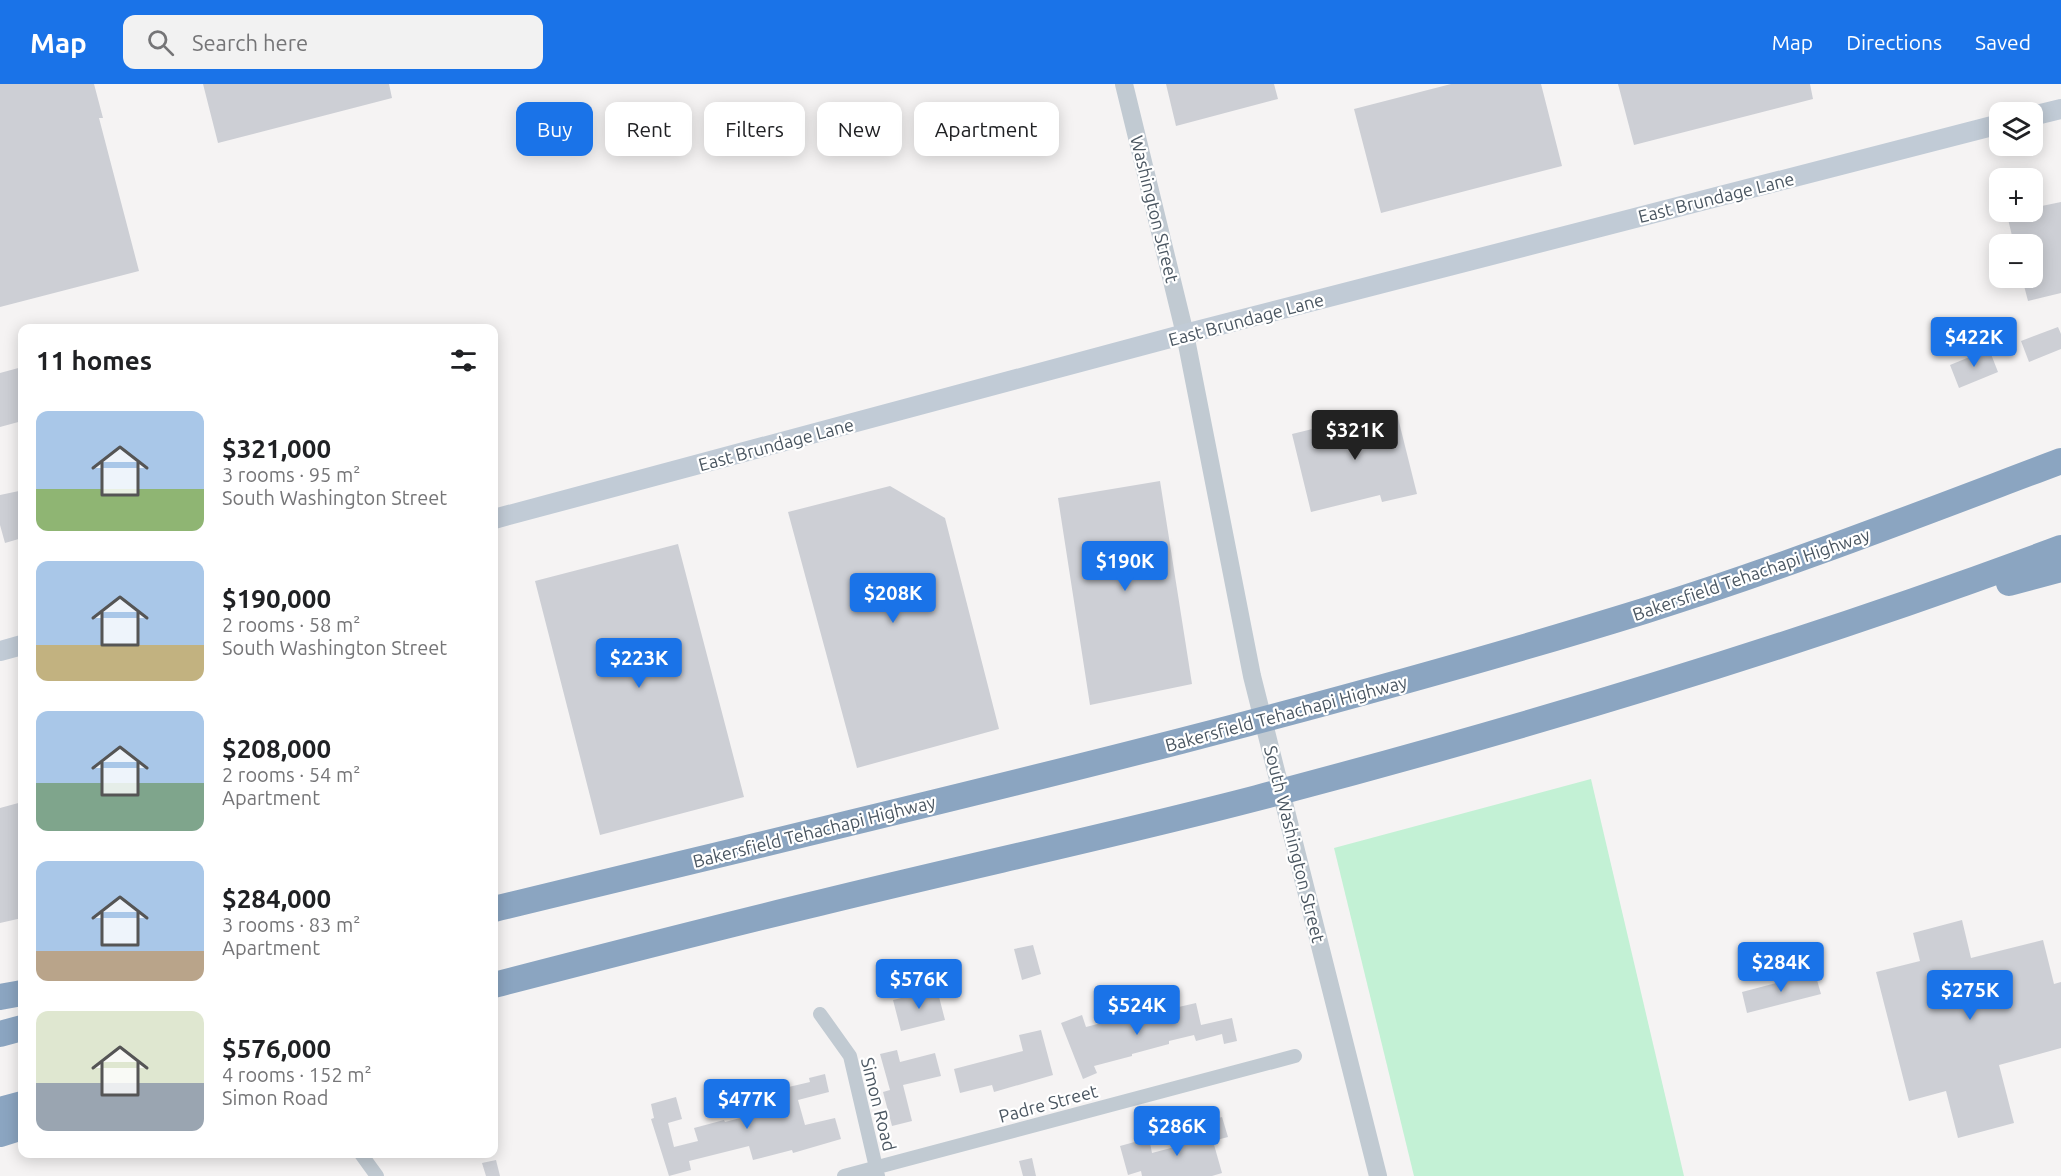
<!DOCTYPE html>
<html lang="en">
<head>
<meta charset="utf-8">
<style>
  :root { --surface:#fff; --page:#f2f2f2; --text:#202124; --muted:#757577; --accent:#1a73e8 }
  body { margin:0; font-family:Ubuntu,sans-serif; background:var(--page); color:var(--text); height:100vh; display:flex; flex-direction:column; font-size:22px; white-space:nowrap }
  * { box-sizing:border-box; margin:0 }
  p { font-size:20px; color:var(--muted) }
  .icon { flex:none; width:33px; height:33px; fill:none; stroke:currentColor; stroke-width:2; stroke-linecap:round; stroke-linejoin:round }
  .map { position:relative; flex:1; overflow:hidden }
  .panel { position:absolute; left:18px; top:240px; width:480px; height:834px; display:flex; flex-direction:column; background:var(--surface); border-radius:12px; box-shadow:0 3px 15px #0003 }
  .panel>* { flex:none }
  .guide { position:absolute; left:516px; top:18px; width:570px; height:54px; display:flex; gap:12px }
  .tools { position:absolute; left:1989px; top:18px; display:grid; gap:12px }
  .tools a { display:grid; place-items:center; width:54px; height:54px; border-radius:12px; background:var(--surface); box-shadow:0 3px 15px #0003; font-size:30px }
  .price { position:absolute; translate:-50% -51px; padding:0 14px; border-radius:6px; background:var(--accent); color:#fff; font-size:20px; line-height:39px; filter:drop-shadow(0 2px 3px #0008) }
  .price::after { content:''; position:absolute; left:50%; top:36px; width:18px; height:14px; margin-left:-9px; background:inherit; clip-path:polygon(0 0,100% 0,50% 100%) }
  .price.active { background:#222; color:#fff }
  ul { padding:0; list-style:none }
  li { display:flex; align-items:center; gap:18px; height:150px; padding:0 18px }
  li span { display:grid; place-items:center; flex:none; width:168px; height:120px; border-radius:12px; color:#555 }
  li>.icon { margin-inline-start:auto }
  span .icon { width:72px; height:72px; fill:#fffc; stroke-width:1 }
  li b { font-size:26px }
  h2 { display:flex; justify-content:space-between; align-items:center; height:72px; padding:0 18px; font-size:26px }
  .tag { padding:0 21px; border-radius:12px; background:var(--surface); box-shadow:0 3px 15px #0003; font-size:21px; line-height:54px }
  .tag.active { background:var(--accent); color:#fff }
  header { display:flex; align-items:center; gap:36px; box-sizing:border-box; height:84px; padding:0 30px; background:var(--accent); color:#fff }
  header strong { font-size:28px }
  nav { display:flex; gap:33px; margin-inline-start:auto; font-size:21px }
  .search { width:420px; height:54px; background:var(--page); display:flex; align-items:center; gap:15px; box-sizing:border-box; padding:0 21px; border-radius:12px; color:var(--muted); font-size:22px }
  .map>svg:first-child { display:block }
  .green { fill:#c3f1d5 }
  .building { fill:#cdcfd5 }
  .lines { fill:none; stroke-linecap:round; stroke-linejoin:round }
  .minor { stroke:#c1cad2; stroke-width:14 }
  .tertiary { stroke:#c1cad2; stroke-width:18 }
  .secondary { stroke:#c1cbd6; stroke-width:20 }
  .motorway { stroke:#8ba5c1; stroke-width:26 }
  .labels { text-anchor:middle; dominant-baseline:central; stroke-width:4.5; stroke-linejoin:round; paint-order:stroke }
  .street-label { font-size:18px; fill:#4a5661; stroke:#fff }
</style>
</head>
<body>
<header>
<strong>Map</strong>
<div class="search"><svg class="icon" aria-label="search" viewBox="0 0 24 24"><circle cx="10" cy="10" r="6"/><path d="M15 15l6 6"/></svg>Search here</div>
<nav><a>Map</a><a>Directions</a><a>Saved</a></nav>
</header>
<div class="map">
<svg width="2061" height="1092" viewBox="0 0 2061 1092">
  <rect width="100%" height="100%" fill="#f5f3f3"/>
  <path class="green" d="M1591,695L1684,1092H1414L1334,764Z"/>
  <path class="building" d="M0,0H94L103,34H99L139,187L0,223Z
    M203,0H389L392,14L218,59Z
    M1166,0H1274L1278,15L1176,42Z
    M1451,0H1541L1562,82L1381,129L1354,25Z
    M1618,0H1810L1813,15L1634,61Z
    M2061,118V209L2028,217L2022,194H2032V160H2014L2007,131L2020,128H2032V124Z
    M2058,243L2061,250V265L2029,278L2021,257Z
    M1989,265L1998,288L1959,304L1950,281Z
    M22,283V337L0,343V289Z
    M1396,326L1417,410L1382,418L1380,411L1311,428L1292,350L1337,339V331L1348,329L1351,338Z
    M1160,397L1192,600L1090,621L1058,414Z
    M890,402L945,434L999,645L857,684L788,428Z
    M19,407L22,421V454L5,459L0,441V411Z
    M678,460L744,713L600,751L535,497Z
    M22,718V834L0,839V724Z
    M1962,836L1971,874L2043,856L2054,900L2061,898V964L1999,981L2014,1039L1958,1054L1946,1007L1909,1017L1876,888L1920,877L1913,849Z
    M1033,861L1041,890L1022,896L1014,865Z
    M1815,889L1821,910L1747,929L1742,908Z
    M937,905L945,936L901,947L893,916Z
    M1196,919L1201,941L1232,934L1237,957L1224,960L1222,950L1196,957L1194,951L1169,957V960L1132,970V972L1094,982L1097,989L1083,995L1061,939L1082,931L1086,943L1140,929L1143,940L1171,932L1170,925Z
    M1041,946L1053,991L994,1008L992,1001L960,1009L954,985L1023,967L1019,951Z
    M897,966L900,978L935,969L941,992L903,1001L912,1037L892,1042L883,1008L890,1006L880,970Z
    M825,990L829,1008L798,1016L805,1041L835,1034L841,1055L793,1069L792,1066L753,1076L749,1062L689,1077L691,1086L669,1092L651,1035L654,1034L651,1020L676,1013L682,1035L668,1039L674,1063L698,1057L694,1044L724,1036L725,1038L782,1023L780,1005L810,998L809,994Z
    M1222,1033L1228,1053L1213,1057L1222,1089L1212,1092H1142L1141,1087L1128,1091L1120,1062L1149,1054L1152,1069L1212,1053L1208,1037Z
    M1032,1074L1036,1092H1023L1019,1077Z
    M496,1076L500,1092H486L482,1079Z"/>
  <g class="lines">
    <path class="minor" d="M820,930L850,972L878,1092
      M361,1070L377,1092
      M844,1092L1295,972"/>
    <path class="tertiary" d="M1124,0L1185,250L1252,592L1378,1092"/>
    <path class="secondary" d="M2032,32L2061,25
      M494,435L1185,250L2000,40
      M0,567L22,561"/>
    <path class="motorway" d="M2009,499L2061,485
      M494,825C879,731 1266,644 1644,527C1785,483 1923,429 2061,377
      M494,901C602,873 710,845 819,819C965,783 1111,752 1257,714C1528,643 1798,562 2061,464
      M0,913L22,909
      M0,950L22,944
      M0,1026L22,1020
      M0,1050L22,1043"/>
  </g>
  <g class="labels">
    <g class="street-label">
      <text transform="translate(1716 113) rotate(-14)">East Brundage Lane</text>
      <text transform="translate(1155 125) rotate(76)">Washington Street</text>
      <text transform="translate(1246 235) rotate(-15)">East Brundage Lane</text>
      <text transform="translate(776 360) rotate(-15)">East Brundage Lane</text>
      <text transform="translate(1751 490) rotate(-19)">Bakersfield Tehachapi Highway</text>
      <text transform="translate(1286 629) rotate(-15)">Bakersfield Tehachapi Highway</text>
      <text transform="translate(814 747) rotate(-14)">Bakersfield Tehachapi Highway</text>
      <text transform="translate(1295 760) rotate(76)">South Washington Street</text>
      <text transform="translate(1048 1019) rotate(-15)">Padre Street</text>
      <text transform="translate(879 1020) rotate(76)">Simon Road</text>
    </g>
  </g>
</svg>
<div class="tools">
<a><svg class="icon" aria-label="layers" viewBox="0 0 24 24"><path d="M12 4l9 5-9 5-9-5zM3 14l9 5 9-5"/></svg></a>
<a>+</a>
<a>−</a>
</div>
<b class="price" style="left:1974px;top:284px">$422K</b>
<b class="price active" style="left:1355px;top:377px">$321K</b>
<b class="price" style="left:1125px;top:508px">$190K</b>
<b class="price" style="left:893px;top:540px">$208K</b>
<b class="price" style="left:639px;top:605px">$223K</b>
<b class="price" style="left:1781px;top:909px">$284K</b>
<b class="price" style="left:919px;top:926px">$576K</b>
<b class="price" style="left:1970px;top:937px">$275K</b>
<b class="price" style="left:1137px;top:952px">$524K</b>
<b class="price" style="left:747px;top:1046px">$477K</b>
<b class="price" style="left:1177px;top:1073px">$286K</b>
<div class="guide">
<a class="tag active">Buy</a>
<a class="tag">Rent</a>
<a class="tag">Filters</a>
<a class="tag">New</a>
<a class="tag">Apartment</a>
</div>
<section class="panel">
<h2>11 homes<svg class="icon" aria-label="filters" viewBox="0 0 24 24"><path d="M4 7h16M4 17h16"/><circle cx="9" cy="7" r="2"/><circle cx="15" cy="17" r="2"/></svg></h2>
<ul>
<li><span style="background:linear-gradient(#a9c7e8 65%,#8fb573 0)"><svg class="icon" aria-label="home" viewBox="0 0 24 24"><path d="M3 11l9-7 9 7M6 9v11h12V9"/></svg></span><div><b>$321,000</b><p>3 rooms · 95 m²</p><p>South Washington Street</p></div></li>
<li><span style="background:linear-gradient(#a9c7e8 70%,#c2b280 0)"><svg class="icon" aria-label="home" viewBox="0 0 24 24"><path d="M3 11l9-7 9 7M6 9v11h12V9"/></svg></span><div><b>$190,000</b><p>2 rooms · 58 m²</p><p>South Washington Street</p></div></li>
<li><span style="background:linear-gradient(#a9c7e8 60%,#7fa58c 0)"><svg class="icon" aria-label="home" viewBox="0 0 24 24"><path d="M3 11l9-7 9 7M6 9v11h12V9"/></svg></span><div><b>$208,000</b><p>2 rooms · 54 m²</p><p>Apartment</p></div></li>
<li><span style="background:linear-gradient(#a9c7e8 75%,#b9a48a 0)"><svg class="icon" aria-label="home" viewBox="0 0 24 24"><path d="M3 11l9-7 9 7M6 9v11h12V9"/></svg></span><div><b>$284,000</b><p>3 rooms · 83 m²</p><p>Apartment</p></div></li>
<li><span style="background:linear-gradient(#dfe7d0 60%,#9aa5b1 0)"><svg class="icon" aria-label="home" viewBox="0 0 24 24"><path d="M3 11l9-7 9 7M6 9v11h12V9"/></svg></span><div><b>$576,000</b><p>4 rooms · 152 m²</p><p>Simon Road</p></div></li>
</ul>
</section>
</div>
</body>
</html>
